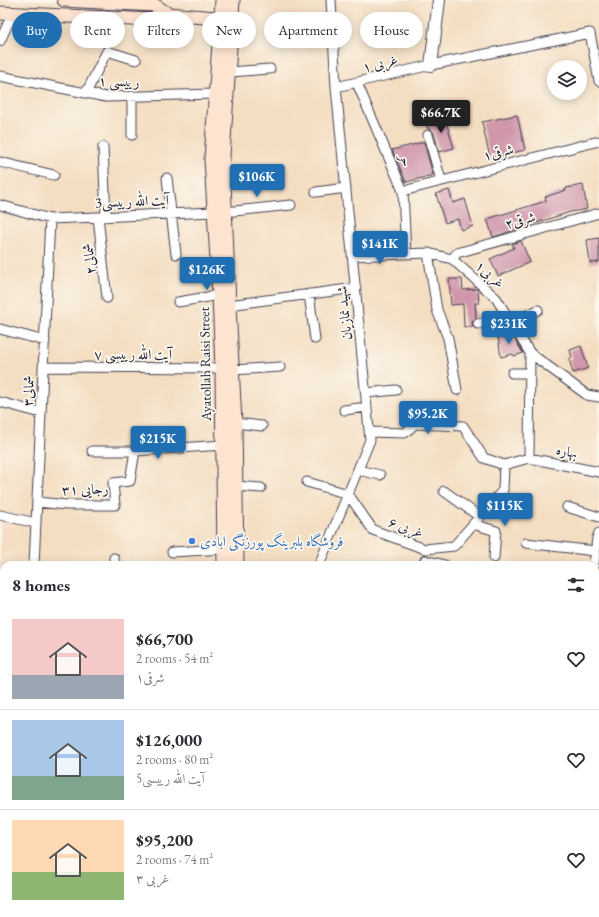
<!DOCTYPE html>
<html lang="en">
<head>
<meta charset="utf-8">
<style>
  :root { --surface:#fff; --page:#f7f7f7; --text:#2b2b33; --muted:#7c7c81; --line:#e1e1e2; --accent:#1f6fb2 }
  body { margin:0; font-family:"EB Garamond",Amiri,serif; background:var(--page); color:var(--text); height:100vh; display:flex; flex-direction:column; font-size:15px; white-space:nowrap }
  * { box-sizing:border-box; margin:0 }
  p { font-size:13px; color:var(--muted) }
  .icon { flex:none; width:22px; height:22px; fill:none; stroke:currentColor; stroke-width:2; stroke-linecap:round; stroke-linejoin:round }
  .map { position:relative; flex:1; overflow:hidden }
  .details { position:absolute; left:0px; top:561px; width:599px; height:356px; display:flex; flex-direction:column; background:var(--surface); border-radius:12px 12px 0 0; box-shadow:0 2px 10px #0003 }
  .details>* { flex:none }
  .banner { position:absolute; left:12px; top:12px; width:575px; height:36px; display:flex; gap:8px }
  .tools { position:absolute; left:547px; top:60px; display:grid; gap:8px }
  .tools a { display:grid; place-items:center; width:40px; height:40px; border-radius:50%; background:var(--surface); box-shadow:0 2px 10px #0003; font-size:20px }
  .price { position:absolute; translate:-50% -34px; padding:0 9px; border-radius:4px; background:var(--accent); color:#fff; font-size:13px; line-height:26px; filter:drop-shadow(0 1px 2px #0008) }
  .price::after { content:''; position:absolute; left:50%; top:24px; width:12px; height:9px; margin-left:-6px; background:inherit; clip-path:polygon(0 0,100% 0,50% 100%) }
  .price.active { background:#222; color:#fff }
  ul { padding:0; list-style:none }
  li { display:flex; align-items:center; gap:12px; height:100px; padding:0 12px }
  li+li { border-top:1px solid var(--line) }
  li span { display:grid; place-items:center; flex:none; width:112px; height:80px; border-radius:0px; color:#555 }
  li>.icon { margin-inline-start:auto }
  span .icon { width:48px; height:48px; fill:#fffc; stroke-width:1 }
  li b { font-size:17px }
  h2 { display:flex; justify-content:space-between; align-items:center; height:48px; padding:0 12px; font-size:17px }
  .pill { padding:0 14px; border-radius:18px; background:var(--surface); box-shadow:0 2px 10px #0003; font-size:14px; line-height:36px }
  .pill.active { background:var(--accent); color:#fff }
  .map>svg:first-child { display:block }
  .building { fill:#d097ac }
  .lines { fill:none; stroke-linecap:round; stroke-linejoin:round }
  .minor-casing { stroke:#423e4f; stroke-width:11 }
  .tertiary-casing { stroke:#423e4f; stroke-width:14 }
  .secondary-casing { stroke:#423e4f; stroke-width:15 }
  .minor { stroke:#fff; stroke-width:9 }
  .tertiary { stroke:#fff; stroke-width:12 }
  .secondary { stroke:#fde4d0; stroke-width:13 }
  .shop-dot { fill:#3f7fe0; stroke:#fbf7ec; stroke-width:1.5 }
  .labels { text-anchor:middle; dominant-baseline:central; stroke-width:3.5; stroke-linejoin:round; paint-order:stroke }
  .street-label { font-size:14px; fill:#22223b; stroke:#fbf7ec }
  .shop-label { font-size:14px; fill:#366cbe; stroke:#fbf7ec; text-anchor:start }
</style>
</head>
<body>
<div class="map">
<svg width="599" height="917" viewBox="0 0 599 917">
  <rect width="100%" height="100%" fill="#fbf7ec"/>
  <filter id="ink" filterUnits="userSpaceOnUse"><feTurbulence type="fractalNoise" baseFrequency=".025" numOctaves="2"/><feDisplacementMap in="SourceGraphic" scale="8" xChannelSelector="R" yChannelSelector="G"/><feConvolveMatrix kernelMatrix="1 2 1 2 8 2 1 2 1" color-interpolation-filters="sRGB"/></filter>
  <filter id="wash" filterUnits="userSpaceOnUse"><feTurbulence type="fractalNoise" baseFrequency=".012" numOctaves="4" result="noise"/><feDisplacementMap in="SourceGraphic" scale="16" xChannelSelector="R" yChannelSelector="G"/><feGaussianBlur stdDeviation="0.9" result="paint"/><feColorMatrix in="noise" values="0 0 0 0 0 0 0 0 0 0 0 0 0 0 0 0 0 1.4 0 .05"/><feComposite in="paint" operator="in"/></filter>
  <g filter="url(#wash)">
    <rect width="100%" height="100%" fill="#f4dec2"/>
    <g id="blocks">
      <path class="building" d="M517,115L525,150L490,158L482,122Z
        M445,118L454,148L439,152L434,133L432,130L428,129L426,123Z
        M424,142L433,175L406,182L392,150Z
        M583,185L587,209L570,212L493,237L487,219L546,201L545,197L566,190V188Z
        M449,190L453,203L465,199L473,226L461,230L458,219L445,223L436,194Z
        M599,238V262L590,263L587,240Z
        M521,241L530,262L498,276L490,259L514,248L512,244Z
        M449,279H462L463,290L477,289L478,290L479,303H475L476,318L472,322L473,327H464L463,304L451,305Z
        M509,330L523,353L514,356L513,354L501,357L498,337Z
        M581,346L588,368L573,373L569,359L572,358L570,350Z"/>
    </g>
  </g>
  <g filter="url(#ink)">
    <use href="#blocks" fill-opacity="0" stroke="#423e4f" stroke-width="1"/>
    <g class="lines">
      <g class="minor-casing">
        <path id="minor" d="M0,41L13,13
          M229,72L270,69
          M0,76L106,97L215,94
          M357,83L403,191L406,254
          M336,87L431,65L590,33L599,81
          M86,93L107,51L136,60
          M132,135V96
          M428,135L441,180
          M103,147L106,217
          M0,162L54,175
          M167,178L176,254
          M403,191L599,141
          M316,192L346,188
          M0,205L50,219L214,212
          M225,212L291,205
          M98,217L107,298
          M428,253L437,310L448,338L457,390
          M353,256L428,253L452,259L496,298L530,353L587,395L599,397
          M452,259L457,253L599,213
          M309,294L315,339
          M178,302L219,295
          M229,305L356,288
          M511,322L538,310
          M478,324L508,317
          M0,329L45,341
          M43,367L222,368
          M232,370L280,367
          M512,373H530
          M366,393L396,390
          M0,402L41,413
          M344,410L367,407
          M235,423L262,426
          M370,432L405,433L415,424L463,426L484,458L504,465
          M92,451H135L223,445
          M529,458L530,353
          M358,470L380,475
          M307,482L348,494L373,530L425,549L454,546L503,490L504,465L529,458L599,472
          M236,486L261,488
          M444,491L480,517
          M37,502L67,505H115L113,483L130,481L135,451
          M567,507L599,517
          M0,515L36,523
          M473,524L496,531L494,558
          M526,543L595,551
          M172,552L224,549
          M114,558L115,565
          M425,560L445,565
          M34,565L50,219
          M319,565L370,440L336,87L331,0
          M594,565L597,538L599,533
          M0,599L4,600
          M595,676L599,677
          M0,731L4,730
          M0,792L4,791
          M595,797H599
          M0,854H4
          M0,908L4,907
          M60,913L61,917
          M271,917L272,913
          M360,917L361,913
          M528,917V913"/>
      </g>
      <g class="tertiary-casing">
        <path id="tertiary" d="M431,65L439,0"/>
      </g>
      <g class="secondary-casing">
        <path id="secondary" d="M64,0L154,5L168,14L229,19
          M222,0L211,159L219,295L222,368L224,565
          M233,0L223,156L229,305L235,423L237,565
          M0,13L153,20L168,14
          M222,917V913
          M238,917V913"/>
      </g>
      <use href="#minor" class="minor"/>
      <use href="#tertiary" class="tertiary"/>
      <use href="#secondary" class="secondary"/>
    </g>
  </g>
  <circle class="shop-dot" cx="192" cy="541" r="4"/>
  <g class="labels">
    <g class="street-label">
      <text transform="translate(380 63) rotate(-13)">غربی ۱</text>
      <text transform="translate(119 81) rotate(2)">رییسی ۱</text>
      <text transform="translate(498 152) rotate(-14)">شرقی۱</text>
      <text transform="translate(406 160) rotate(67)">حر</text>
      <text transform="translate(132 201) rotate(-2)">آیت الله رییسی3</text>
      <text transform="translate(520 220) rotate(-15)">شرقی۲</text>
      <text transform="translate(89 259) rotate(-96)">شمالی۲</text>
      <text transform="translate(490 274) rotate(42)">غربی۱</text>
      <text transform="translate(344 313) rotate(-96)">شهید نمازیان</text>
      <text x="133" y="354">آیت الله رییسی ۷</text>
      <text transform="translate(205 364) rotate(-91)">Ayatollah Raisi Street</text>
      <text transform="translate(28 391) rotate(-87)">شمالی۳</text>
      <text transform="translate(567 451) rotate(12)">بهاره</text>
      <text transform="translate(85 489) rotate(-2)">رجایی ۳۱</text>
      <text transform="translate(406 527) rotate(20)">غربی ۶</text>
    </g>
    <g class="shop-label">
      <text x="200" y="541">فروشگاه بلبرینگ پورزنگی ابادی</text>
    </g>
  </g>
</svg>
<div class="tools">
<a><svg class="icon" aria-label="layers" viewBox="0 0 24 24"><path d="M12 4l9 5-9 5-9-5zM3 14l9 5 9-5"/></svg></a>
</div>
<b class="price active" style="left:441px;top:134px">$66.7K</b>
<b class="price" style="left:257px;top:198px">$106K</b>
<b class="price" style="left:380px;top:265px">$141K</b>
<b class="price" style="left:207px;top:291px">$126K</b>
<b class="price" style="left:509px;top:345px">$231K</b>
<b class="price" style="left:428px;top:435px">$95.2K</b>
<b class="price" style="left:158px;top:460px">$215K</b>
<b class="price" style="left:505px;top:527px">$115K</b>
<div class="banner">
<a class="pill active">Buy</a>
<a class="pill">Rent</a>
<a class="pill">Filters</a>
<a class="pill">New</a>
<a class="pill">Apartment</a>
<a class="pill">House</a>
</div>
<section class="details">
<h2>8 homes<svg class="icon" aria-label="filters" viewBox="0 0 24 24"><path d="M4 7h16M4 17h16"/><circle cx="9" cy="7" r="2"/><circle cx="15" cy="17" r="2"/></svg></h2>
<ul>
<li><span style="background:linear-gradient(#f6c9c9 70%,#9aa5b1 0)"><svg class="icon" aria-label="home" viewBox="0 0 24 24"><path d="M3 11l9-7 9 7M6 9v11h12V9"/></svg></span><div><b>$66,700</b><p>2 rooms · 54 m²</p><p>شرقی۱</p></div><svg class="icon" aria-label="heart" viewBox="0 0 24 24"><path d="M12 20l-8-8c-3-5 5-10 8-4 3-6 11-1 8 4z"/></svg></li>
<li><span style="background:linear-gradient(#a9c7e8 70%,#7fa58c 0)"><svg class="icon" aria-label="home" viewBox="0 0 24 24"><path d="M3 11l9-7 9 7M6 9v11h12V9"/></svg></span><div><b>$126,000</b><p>2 rooms · 80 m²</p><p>آیت الله رییسی5</p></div><svg class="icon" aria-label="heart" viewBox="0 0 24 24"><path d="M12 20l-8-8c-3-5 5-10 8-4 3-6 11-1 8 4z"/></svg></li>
<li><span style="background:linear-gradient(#ffd9b3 65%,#8fb573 0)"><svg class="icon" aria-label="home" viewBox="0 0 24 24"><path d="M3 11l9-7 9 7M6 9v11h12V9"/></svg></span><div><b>$95,200</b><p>2 rooms · 74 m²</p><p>غربی ۳</p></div><svg class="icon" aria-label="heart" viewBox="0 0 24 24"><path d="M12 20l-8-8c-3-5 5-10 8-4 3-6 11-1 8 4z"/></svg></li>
</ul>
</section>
</div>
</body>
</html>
